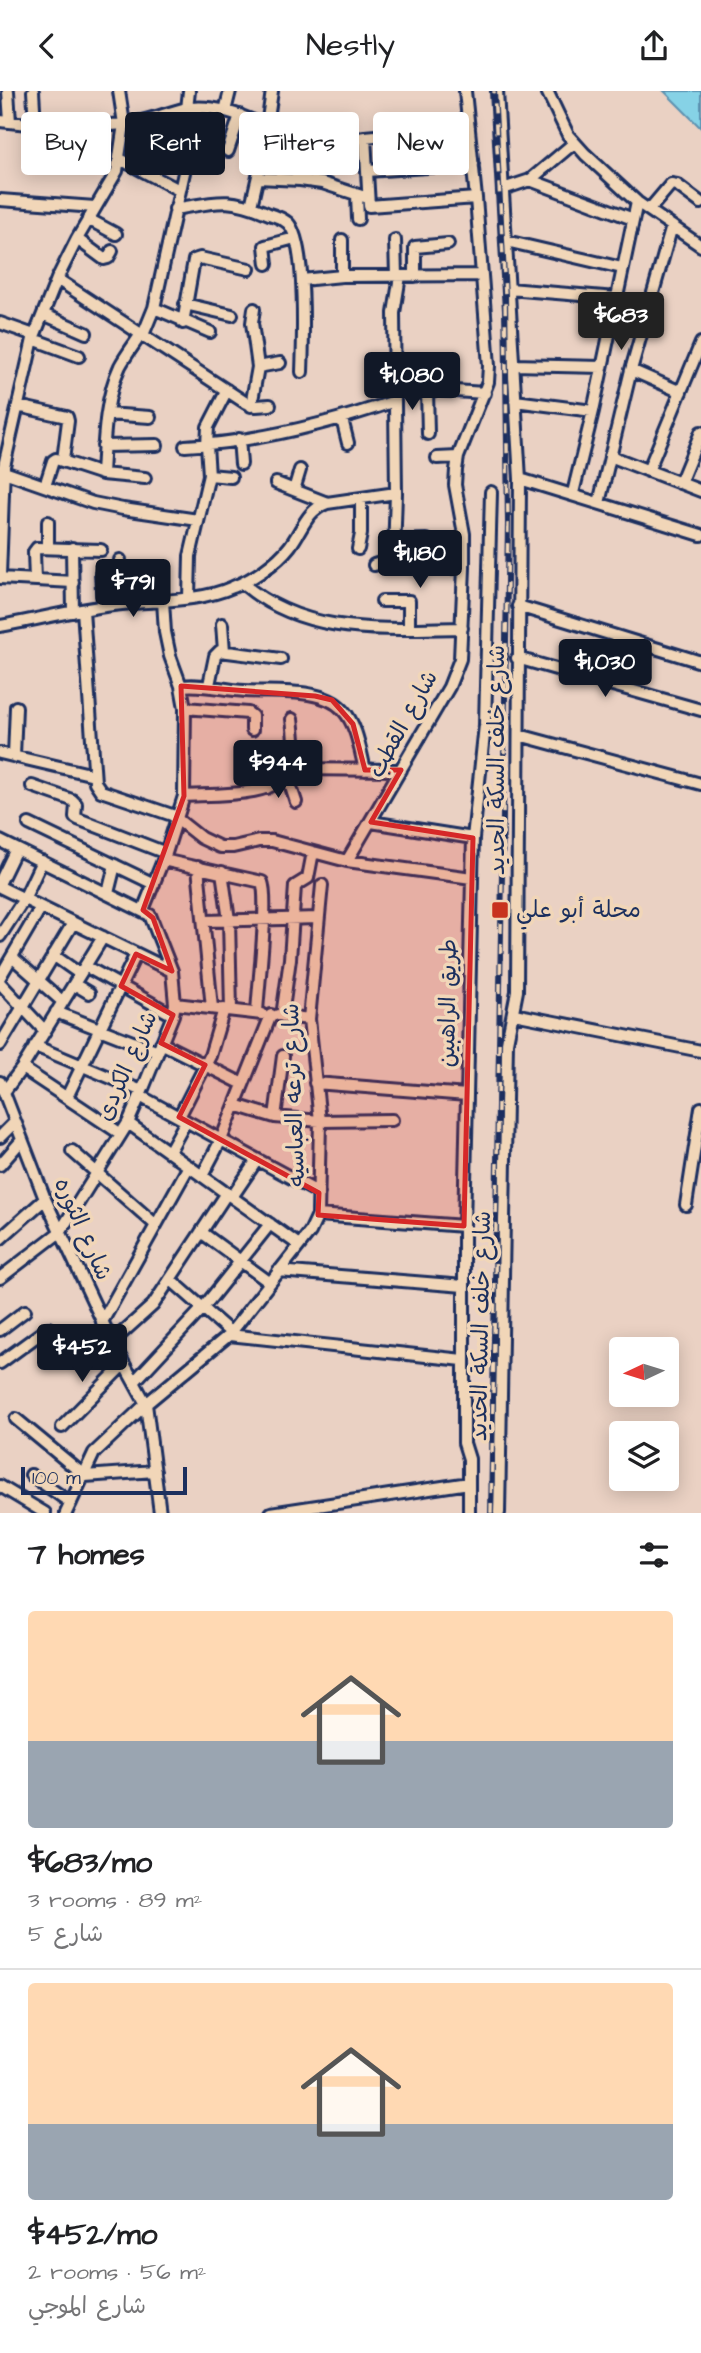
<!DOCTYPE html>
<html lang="en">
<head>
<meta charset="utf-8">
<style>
  :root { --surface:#fff; --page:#f2f2f2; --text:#202124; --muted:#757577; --line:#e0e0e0; --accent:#111827 }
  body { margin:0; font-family:"Architects Daughter","Playpen Sans Arabic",sans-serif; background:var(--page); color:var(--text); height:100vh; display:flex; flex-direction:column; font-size:26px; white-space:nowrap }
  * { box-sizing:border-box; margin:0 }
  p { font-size:23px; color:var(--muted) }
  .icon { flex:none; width:38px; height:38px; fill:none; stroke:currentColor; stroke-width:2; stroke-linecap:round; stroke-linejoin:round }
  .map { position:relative; height:1422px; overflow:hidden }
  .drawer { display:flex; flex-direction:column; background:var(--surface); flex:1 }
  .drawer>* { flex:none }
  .hud { position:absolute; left:21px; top:21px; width:660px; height:63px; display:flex; gap:14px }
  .needle { width:46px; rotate:266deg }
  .tools { position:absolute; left:609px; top:1246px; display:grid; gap:14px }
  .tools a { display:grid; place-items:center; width:70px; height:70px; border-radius:7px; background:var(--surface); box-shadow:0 4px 18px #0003; font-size:35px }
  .scale { position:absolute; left:21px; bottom:18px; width:166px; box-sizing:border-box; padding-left:7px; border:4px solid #1b2f5e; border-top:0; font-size:19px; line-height:24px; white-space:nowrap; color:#1b2f5e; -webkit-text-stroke:5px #f1d6b8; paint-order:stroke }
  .price { position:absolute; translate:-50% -60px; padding:0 16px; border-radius:7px; background:var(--accent); color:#fff; font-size:23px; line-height:46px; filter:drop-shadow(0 2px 4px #0008) }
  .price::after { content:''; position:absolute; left:50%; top:42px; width:21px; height:16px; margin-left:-10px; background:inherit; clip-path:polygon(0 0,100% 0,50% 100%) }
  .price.current { background:#222; color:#fff }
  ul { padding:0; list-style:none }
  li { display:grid; align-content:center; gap:14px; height:371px; padding:0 28px }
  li+li { border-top:2px solid var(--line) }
  li span { display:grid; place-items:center; height:217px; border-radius:7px; color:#555 }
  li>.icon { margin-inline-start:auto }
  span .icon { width:126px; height:126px; fill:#fffc; stroke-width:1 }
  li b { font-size:30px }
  h2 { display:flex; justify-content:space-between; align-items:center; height:84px; padding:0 28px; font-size:30px }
  .chip { padding:0 24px; border-radius:7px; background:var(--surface); box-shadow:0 4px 18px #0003; font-size:24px; line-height:63px }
  .chip.current { background:var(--accent); color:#fff }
  header { display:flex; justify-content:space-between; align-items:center; height:91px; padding:0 28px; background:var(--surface); font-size:32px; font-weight:600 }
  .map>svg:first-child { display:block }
  .water { fill:#86d2e6; stroke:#5b91b0; stroke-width:2 }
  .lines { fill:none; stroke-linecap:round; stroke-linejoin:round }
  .minor-casing { stroke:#1b2f5e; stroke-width:16 }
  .minor { stroke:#f1d6b8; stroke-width:10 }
  .rail-casing { stroke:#1b2f5e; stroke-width:6 }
  .rail { stroke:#f1d6b8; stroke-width:3.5; stroke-dasharray:10; stroke-linecap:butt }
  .marked { fill:#d62828; fill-opacity:0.2; stroke:#d62828; stroke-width:5; stroke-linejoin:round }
  .poi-dot { fill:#c8321e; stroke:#f1d6b8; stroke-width:2.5 }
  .labels { text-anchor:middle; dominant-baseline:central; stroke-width:7; stroke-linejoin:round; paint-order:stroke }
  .street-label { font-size:23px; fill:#1b2f5e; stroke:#f1d6b8 }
  .poi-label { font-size:23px; fill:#1b2f5e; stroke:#f1d6b8; text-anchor:start }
</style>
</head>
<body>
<header><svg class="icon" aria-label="back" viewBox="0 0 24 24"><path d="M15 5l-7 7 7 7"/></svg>Nestly<svg class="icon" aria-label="share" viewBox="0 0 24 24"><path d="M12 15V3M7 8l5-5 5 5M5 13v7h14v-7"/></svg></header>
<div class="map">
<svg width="701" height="1422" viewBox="0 0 701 1422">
  <rect width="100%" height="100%" fill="#ead1c3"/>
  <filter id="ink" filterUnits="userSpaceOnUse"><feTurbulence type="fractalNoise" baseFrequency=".0143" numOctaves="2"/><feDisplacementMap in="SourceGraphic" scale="14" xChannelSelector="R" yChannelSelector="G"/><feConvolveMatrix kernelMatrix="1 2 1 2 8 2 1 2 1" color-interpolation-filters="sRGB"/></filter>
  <g filter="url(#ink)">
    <path class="water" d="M664,0H701V37Z"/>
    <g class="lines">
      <g class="minor-casing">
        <path id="minor" d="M8,0L10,31
          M33,0L35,34
          M497,0L520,388L517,900L507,951L499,1422
          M547,0L568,44L585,63L637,111L701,155
          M187,18L189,0
          M225,20L230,0
          M0,30C41,35 84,37 125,33C145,31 164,23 183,18C213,12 241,24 267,36
          M365,46L369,115L476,107
          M228,60L240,24
          M263,63L365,46L469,36
          M120,68L179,99
          M367,80L473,73
          M258,87L300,89L322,92L368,107
          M530,89L633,128
          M503,98L530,89L574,52
          M357,104L358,128
          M0,109L95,116
          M251,115L263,63L272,0
          M175,118C216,111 229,105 269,123C276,125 283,128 288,132C307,152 303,253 302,281
          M649,119L671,93L677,94L701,112
          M88,128L116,143
          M77,148L104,168L108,167L112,160
          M395,149L396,185
          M506,150L622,177
          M267,173L265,155L295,147
          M342,185V149
          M415,185V156L448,153
          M57,188L246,312L256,315L270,314
          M302,189L342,185L482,184
          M509,198L616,207
          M185,213L232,224
          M154,217L210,241
          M43,223L86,242
          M0,232L34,244
          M183,232L194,169L200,167L249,178
          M143,244L154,217L187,68
          M33,248L79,265
          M513,274L602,276
          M258,276L280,272
          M631,279L681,301
          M394,296L485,302
          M427,298L428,343
          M515,310L593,320
          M18,315L67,326L68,330L63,369
          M251,315L258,276L252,232L254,218
          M107,323L150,326
          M342,328L348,352
          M239,348L241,373
          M103,355L157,354
          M185,355C256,351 328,333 395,310
          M610,365L701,400
          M437,367L458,366
          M648,380L701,252
          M4,381L93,412L123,418L198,429
          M102,383C104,348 105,307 120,275C126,264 134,254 141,243
          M209,384L231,386
          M520,388L701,444
          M276,392L327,412
          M680,392L701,341
          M45,395L53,370L56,368L102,383L145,387
          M294,399L300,379
          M573,402L593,320L637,111
          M599,412L631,279L672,135
          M394,450L426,449
          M48,456V431
          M72,457L73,521
          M358,458L361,443V407
          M120,469L122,513
          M374,474L390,469L394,464L396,402L394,222L400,185
          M406,476L464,477
          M101,482L103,515
          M0,484L4,375L33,248L57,188L77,148L117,80L124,33L119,0
          M0,487L73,491
          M35,489L34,461L37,457L101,459
          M242,492C304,546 385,538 462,537
          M189,507L190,465L209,384L207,354L208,336L227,299
          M382,510H409V537
          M518,515L701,571
          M83,519L95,691L101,700L172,724L201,747L220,756H233L259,750H272L347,770L472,787
          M222,533L224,560
          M0,535C40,528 81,517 122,513C159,509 199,511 233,496C253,488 276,473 290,455C303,438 306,420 327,412L396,402
          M517,567L701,619
          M209,594L215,565L220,560L281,568
          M181,595C203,592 223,599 245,600C273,602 323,596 343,619C357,634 360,659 365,679
          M185,617L248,622L252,625V639
          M519,644L701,693
          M0,662L94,684
          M14,665L16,616
          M263,667L267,697
          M290,678L401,679
          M287,684L296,711
          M32,695L72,709L76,713L75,726L78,728L166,762
          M184,705C210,703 279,707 291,678C296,663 294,644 292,628
          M371,731L473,747
          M29,733L154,793
          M0,750L150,824L172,880L175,913L173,924L142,1000L128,1032L60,1141L0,1187
          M163,769L262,791C269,809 258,897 257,922
          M347,770L449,596L460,568L464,477V443L455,394L456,379L458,366L488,291L489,275L476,107L465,0
          M198,776L212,917
          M222,781L229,829L231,919
          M0,791L16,758
          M0,796L172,880
          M108,802L115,774
          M143,819L166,762L184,705L185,617L181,595L170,565L165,541L163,510
          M205,830L318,827
          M0,845L24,808L42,770
          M53,864L80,883
          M12,866L63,911
          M85,875L173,924
          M0,886L41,816
          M0,892L45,940
          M74,893L89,902
          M175,913L262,923
          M56,921L158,961
          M514,923L701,960
          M278,924L309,928
          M282,925L290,868L295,795L308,787L313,761
          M161,952L243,993
          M0,954L73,832
          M35,955L142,1000
          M22,977L121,1043
          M0,991L45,1108L112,1251L146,1313L160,1422
          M315,992L467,1004
          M4,1001L22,977L103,846
          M140,1005L319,1102
          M67,1006L136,863
          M235,1014L275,1026L320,1030L392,1029
          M179,1026L210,965L224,918
          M275,1026L283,965
          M128,1032L299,1154
          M0,1046L15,1031
          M72,1060L156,1134
          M169,1061L186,1030
          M0,1074L22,1049
          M202,1085L221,1049L271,924
          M232,1106L257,1069
          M686,1114L701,1017
          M318,1124L464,1135
          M201,1141L269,1191
          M0,1148L45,1108
          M278,1180L464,1195
          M170,1188L230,1241
          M102,1231L189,1075
          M0,1239L25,1220
          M229,1244L463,1269
          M112,1251L153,1214L227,1102
          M0,1272L48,1237
          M134,1291L203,1217L270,1133
          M16,1328L85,1385L155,1380
          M62,1336L124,1273
          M31,1384L71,1412
          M0,1395L45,1422
          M66,1422L94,1362L146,1313L229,1244L310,1141L318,1124L320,1030L309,928L322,794
          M271,1422L469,1392
          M469,1422V1368L464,1352V1135L472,787L473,747L485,634L491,401"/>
      </g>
      <use href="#minor" class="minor"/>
      <g class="rail-casing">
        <path id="rail" d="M491,1422L508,433L505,204L494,0"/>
      </g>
      <use href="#rail" class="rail"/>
    </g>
  </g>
  <path class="marked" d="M181,595L315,605L332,609L353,633L365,679H401L371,731L473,747L464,1135L318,1124L319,1102L179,1026L205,974L161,952L173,924L121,895L136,863L172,880L153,827L143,819L184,705Z"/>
  <rect class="poi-dot" x="491" y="810" width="18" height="18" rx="3.5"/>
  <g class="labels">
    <g class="street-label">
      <text transform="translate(403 633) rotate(-61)">شارع القطب</text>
      <text transform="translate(497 669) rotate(-90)">شارع خلف السكة الحديد</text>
      <text transform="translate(448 912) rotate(-89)">طريق الراهبين</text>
      <text transform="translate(127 975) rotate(-66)">شارع الكردى</text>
      <text transform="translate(294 1004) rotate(-92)">شارع ترعه العباسيه</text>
      <text transform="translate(83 1138) rotate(66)">شارع الثوره</text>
      <text transform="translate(481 1235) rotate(-89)">شارع خلف السكة الحديد</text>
    </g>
    <g class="poi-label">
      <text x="516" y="819">محلة أبو علي</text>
    </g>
  </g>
</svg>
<div class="tools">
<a><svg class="needle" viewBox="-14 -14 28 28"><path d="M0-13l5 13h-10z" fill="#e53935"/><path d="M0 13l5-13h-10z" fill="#757577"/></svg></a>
<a><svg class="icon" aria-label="layers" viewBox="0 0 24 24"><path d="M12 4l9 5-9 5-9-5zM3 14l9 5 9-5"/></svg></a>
</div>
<div class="scale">100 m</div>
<b class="price current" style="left:621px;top:261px">$683</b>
<b class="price" style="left:412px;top:321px">$1,080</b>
<b class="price" style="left:420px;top:499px">$1,180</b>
<b class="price" style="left:133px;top:528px">$791</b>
<b class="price" style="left:605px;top:608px">$1,030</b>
<b class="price" style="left:278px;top:709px">$944</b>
<b class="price" style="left:82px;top:1293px">$452</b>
<div class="hud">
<a class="chip">Buy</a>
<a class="chip current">Rent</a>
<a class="chip">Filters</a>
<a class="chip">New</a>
</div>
</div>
<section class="drawer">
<h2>7 homes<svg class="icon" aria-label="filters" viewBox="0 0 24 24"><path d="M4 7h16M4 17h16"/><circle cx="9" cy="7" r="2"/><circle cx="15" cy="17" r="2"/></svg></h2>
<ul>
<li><span style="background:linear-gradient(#ffd9b3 60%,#9aa5b1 0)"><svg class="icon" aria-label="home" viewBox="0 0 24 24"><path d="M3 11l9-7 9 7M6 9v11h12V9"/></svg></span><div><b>$683/mo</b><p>3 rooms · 89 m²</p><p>شارع 5</p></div></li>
<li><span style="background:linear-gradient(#ffd9b3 65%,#9aa5b1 0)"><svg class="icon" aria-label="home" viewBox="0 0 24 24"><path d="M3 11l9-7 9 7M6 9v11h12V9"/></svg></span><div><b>$452/mo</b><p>2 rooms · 56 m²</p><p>شارع الموجي</p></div></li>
</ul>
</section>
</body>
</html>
